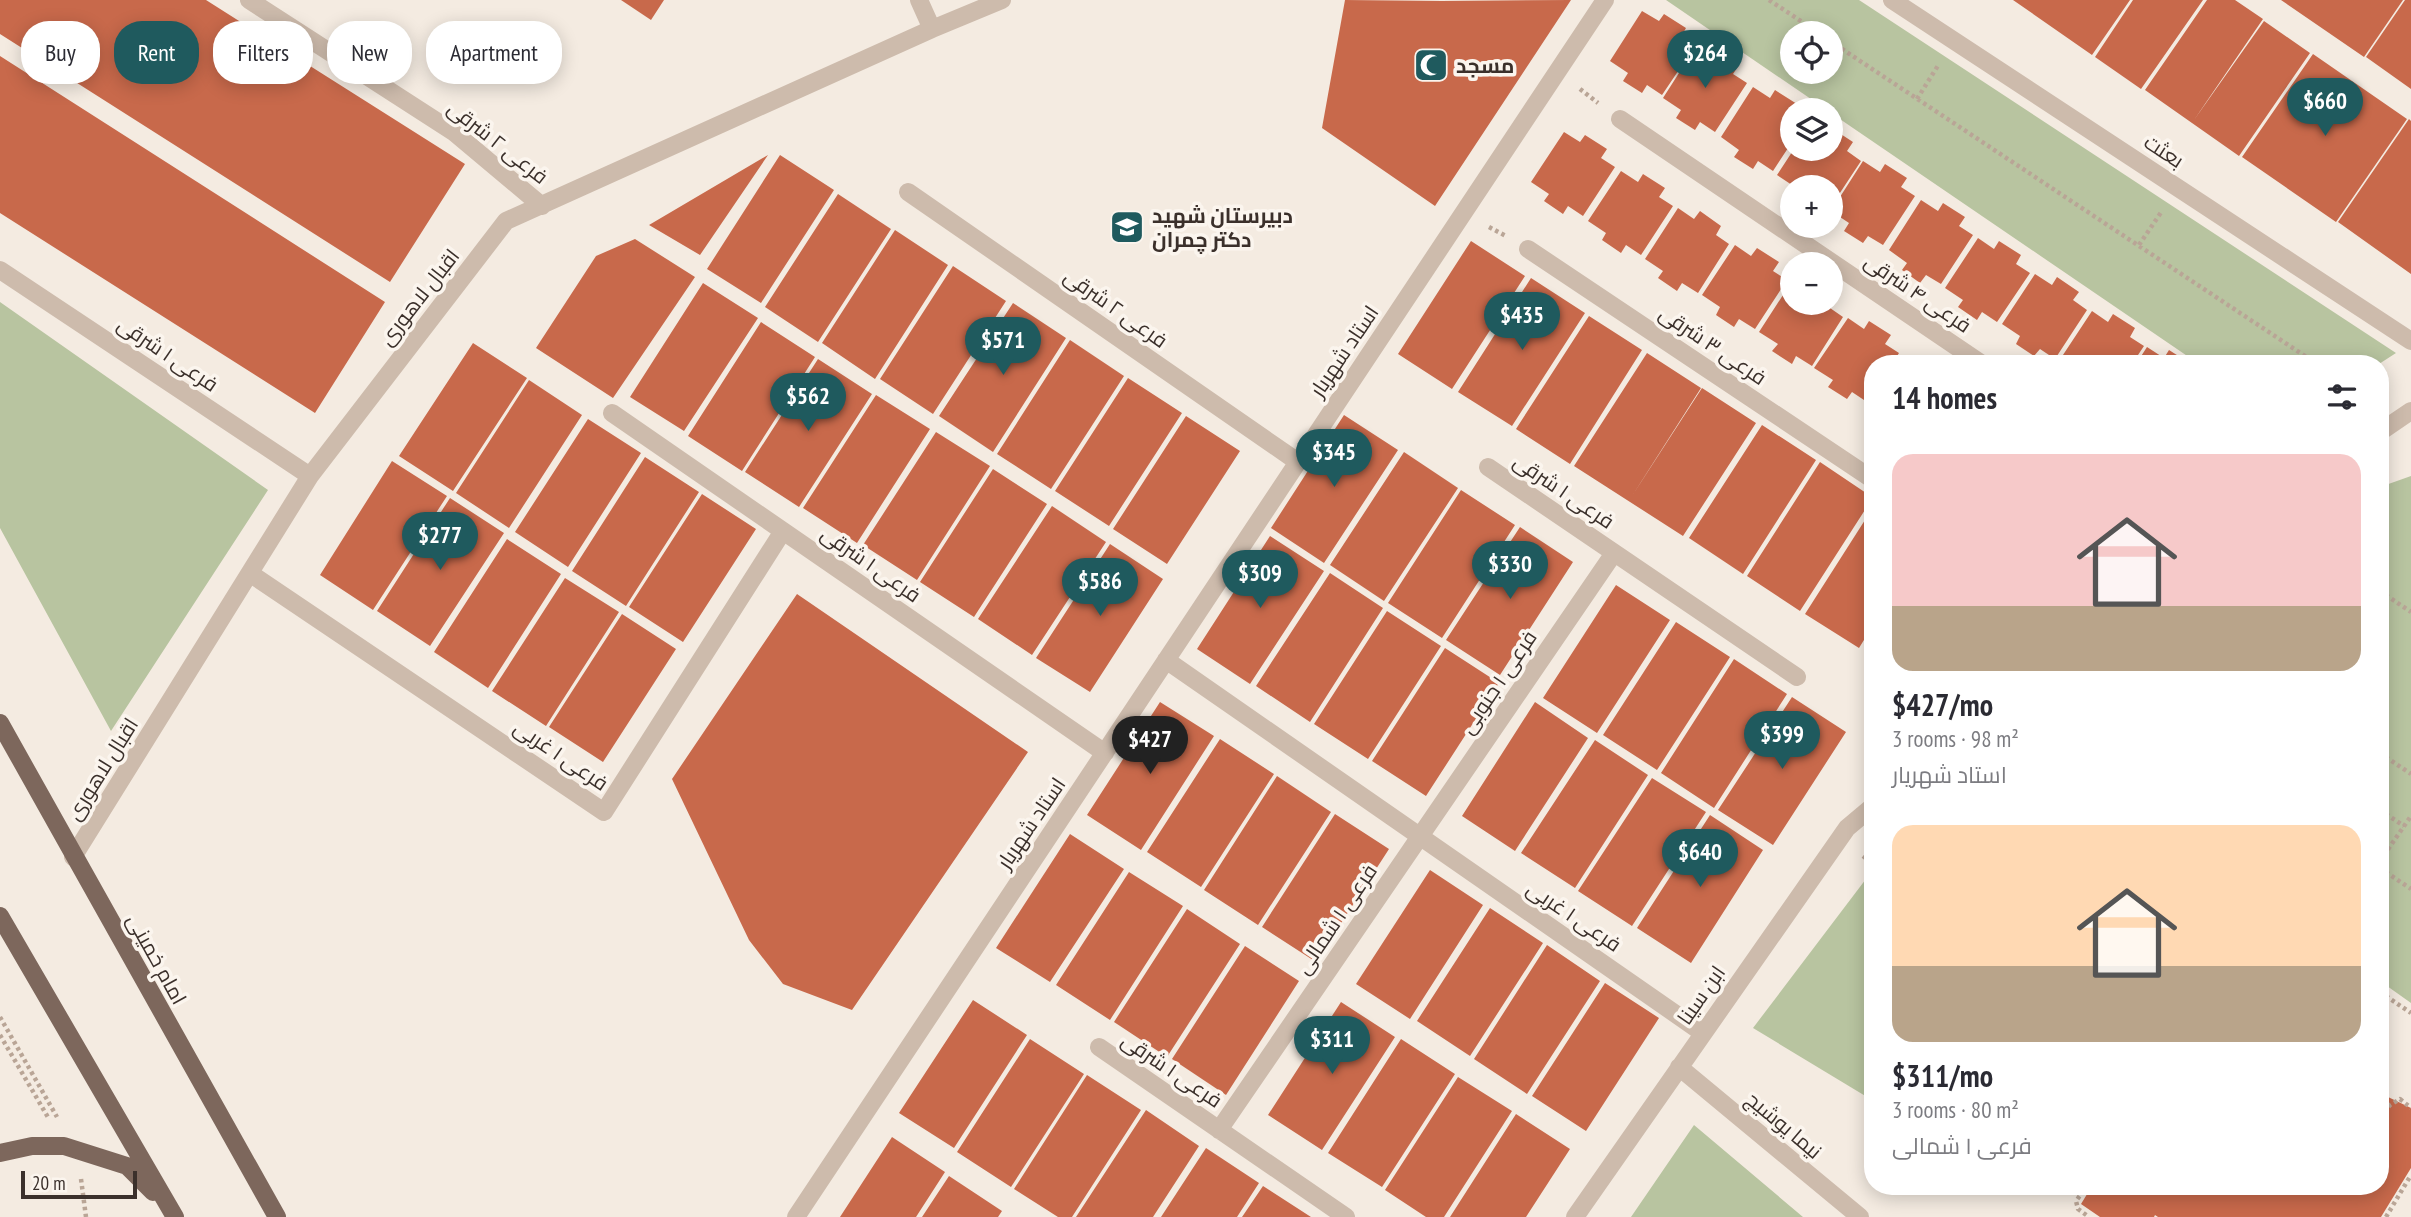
<!DOCTYPE html>
<html lang="en">
<head>
<meta charset="utf-8">
<style>
  :root { --surface:#fff; --page:#f7f7f7; --text:#2b2b33; --muted:#7c7c81; --accent:#1f5a5e }
  body { margin:0; font-family:"PT Sans Narrow",Cairo,sans-serif; background:var(--page); color:var(--text); height:100vh; display:flex; flex-direction:column; font-size:26px; white-space:nowrap }
  * { box-sizing:border-box; margin:0 }
  p { font-size:23px; color:var(--muted) }
  .icon { flex:none; width:38px; height:38px; fill:none; stroke:currentColor; stroke-width:2; stroke-linecap:round; stroke-linejoin:round }
  .map { position:relative; flex:1; overflow:hidden }
  .panel { position:absolute; left:1864px; top:355px; width:525px; height:840px; display:flex; flex-direction:column; background:var(--surface); border-radius:28px; box-shadow:0 4px 18px #0003 }
  .panel>* { flex:none }
  .banner { position:absolute; left:21px; top:21px; width:665px; height:63px; display:flex; gap:14px }
  .buttons { position:absolute; left:1780px; top:21px; display:grid; gap:14px }
  .buttons a { display:grid; place-items:center; width:63px; height:63px; border-radius:50%; background:var(--surface); box-shadow:0 4px 18px #0003; font-size:35px }
  .scale { position:absolute; left:21px; bottom:18px; width:116px; box-sizing:border-box; padding-left:7px; border:4px solid #3b302b; border-top:0; font-size:19px; line-height:24px; white-space:nowrap; color:#3b302b; -webkit-text-stroke:5px #fbf5ee; paint-order:stroke }
  .price { position:absolute; translate:-50% -60px; padding:0 16px; border-radius:24px; background:var(--accent); color:#fff; font-size:23px; line-height:46px; filter:drop-shadow(0 2px 4px #0008) }
  .price::after { content:''; position:absolute; left:50%; top:42px; width:21px; height:16px; margin-left:-10px; background:inherit; clip-path:polygon(0 0,100% 0,50% 100%) }
  .price.selected { background:#222; color:#fff }
  ul { padding:0; list-style:none }
  li { display:grid; align-content:center; gap:14px; height:371px; padding:0 28px }
  li span { display:grid; place-items:center; height:217px; border-radius:21px; color:#555 }
  li>.icon { margin-inline-start:auto }
  span .icon { width:126px; height:126px; fill:#fffc; stroke-width:1 }
  li b { font-size:30px }
  h2 { display:flex; justify-content:space-between; align-items:center; height:84px; padding:0 28px; font-size:30px }
  .chip { padding:0 24px; border-radius:28px; background:var(--surface); box-shadow:0 4px 18px #0003; font-size:24px; line-height:63px }
  .chip.selected { background:var(--accent); color:#fff }
  .map>svg:first-child { display:block }
  .green { fill:#b8c4a0; fill-rule:evenodd }
  .building { fill:#c8694b }
  .lines { fill:none; stroke-linecap:round; stroke-linejoin:round }
  .path { stroke:#b9a596; stroke-width:4.5; stroke-dasharray:3.5 3.5; stroke-linecap:butt }
  .minor { stroke:#cdbbac; stroke-width:18 }
  .major { stroke:#7d675c; stroke-width:18 }
  .labels { text-anchor:middle; dominant-baseline:central; stroke-width:7; stroke-linejoin:round; paint-order:stroke }
  .poi-label { font-size:21px; font-weight:bold; fill:#3b302b; stroke:#fbf5ee; text-anchor:start }
  .street-label { font-size:21px; fill:#3b302b; stroke:#fbf5ee }
</style>
</head>
<body>
<div class="map">
<svg width="2411" height="1217" viewBox="0 0 2411 1217">
  <rect width="100%" height="100%" fill="#f4ebe1"/>
  <path class="green" d="M1666,0H1859L2396,353L2379,364H2199L1831,113L1830,110H1827ZM1792,33H1830V72H1792Z
    M0,302L268,490L111,731L0,528Z
    M2411,476V1003L2380,981V487Z
    M1872,871V1100L1753,1028Z
    M1694,1125L1803,1217H1631Z"/>
  <path class="building" d="M0,0H206L465,164L390,282L0,34Z
    M621,0H664L651,20Z
    M1345,0L1442,1L1571,0L1435,206L1322,128Z
    M2013,0H2130L2092,55Z
    M2133,0H2203L2141,89L2095,57Z
    M2207,0H2235L2263,19L2194,120L2264,21L2310,53L2239,156L2145,90Z
    M2281,0H2403L2364,57Z
    M2405,0H2411V89L2366,57Z
    M1642,11L1659,21L1664,14L1686,28L1681,37L1695,46L1662,95L1647,85L1642,93L1623,81L1628,73L1610,61Z
    M1695,48L1712,59L1717,51L1739,65L1733,74L1747,83L1715,132L1700,122L1695,130L1676,118L1681,110L1663,98Z
    M2313,54L2407,119L2336,222L2242,157Z
    M0,56L385,302L315,413L0,213Z
    M1753,87L1770,98L1775,90L1797,104L1791,113L1792,142L1773,171L1758,161L1753,169L1734,157L1739,150L1721,137Z
    M2409,119L2411,121V274L2338,222Z
    M1830,127L1853,142L1847,151L1861,161L1830,208V187H1795L1777,175L1794,149H1830Z
    M1564,132L1580,142L1585,135L1607,149L1601,158L1615,167L1583,216L1568,206L1563,214L1544,201L1549,194L1531,182Z
    M768,155L700,255L649,225Z
    M780,155L834,190L761,303L707,269Z
    M1863,161L1880,172L1885,164L1907,178L1901,187L1915,196L1883,245L1868,236L1863,243L1844,231L1849,223L1831,211Z
    M1621,171L1638,182L1643,174L1665,188L1659,197L1673,206L1641,255L1626,245L1621,253L1602,240L1606,233L1588,221Z
    M838,194L891,229L818,342L765,307Z
    M1921,200L1938,211L1943,203L1965,217L1959,226L1973,235L1941,284L1926,275L1920,283L1902,270L1907,263L1889,250Z
    M1678,208L1694,219L1700,211L1721,226L1716,235L1729,244L1698,293L1682,283L1677,291L1658,278L1663,271L1645,259Z
    M895,230L948,265L875,379L822,343Z
    M1978,238L1994,249L1999,241L2021,255L2016,264L2030,273L1997,322L1982,312L1977,320L1958,307L1963,300L1945,288Z
    M635,239L695,277L613,398L536,348L596,256Z
    M1471,241L1525,276L1452,389L1398,354Z
    M1735,245L1751,256L1757,248L1779,262L1773,271L1787,280L1755,329L1739,319L1734,327L1716,315L1720,307L1702,295Z
    M953,266L1006,301L933,414L880,379Z
    M2035,274L2052,285L2057,277L2079,292L2073,300L2087,310L2055,359L2040,349L2034,356L2016,344L2020,336L2002,324Z
    M1531,278L1585,313L1512,426L1458,392Z
    M1792,281V303H1830V295L1836,299L1830,308L1843,317L1812,366L1796,356L1792,364L1772,351L1778,344L1759,332Z
    M703,283L758,318L684,431L630,397Z
    M1013,303L1066,338L993,452L939,416Z
    M2092,311L2108,322L2113,314L2135,328L2130,337L2144,346L2132,364H2063L2059,361Z
    M1589,316L1642,350L1570,464L1516,429Z
    M1848,318L1864,329L1869,321L1891,335L1885,344L1899,353L1892,364H1872V393L1867,402L1852,392L1847,399L1828,387L1833,380L1814,368Z
    M761,322L815,357L742,471L688,436Z
    M1070,340L1124,376L1051,489L997,454Z
    M473,343L527,378L453,491L399,456Z
    M2147,347L2164,358L2169,350L2191,364H2136Z
    M1647,353L1701,388L1632,496L1702,388L1756,423L1683,536L1574,466Z
    M818,359L872,394L799,507L745,472Z
    M1128,378L1182,413L1109,526L1055,491Z
    M529,380L582,415L509,528L456,493Z
    M876,395L930,429L857,543L803,508Z
    M1344,415L1398,450L1324,563L1271,528Z
    M1186,416L1240,451L1167,564L1113,529Z
    M588,419L641,453L568,567L515,532Z
    M1762,425L1816,460L1743,574L1689,538Z
    M936,432L990,466L917,580L863,545Z
    M1404,452L1458,488L1384,601L1330,565Z
    M645,457L699,492L626,606L572,571Z
    M392,461L447,496L373,610L320,575Z
    M1820,462L1872,497V499L1800,611L1747,576Z
    M993,469L1047,504L974,617L920,582Z
    M1461,490L1515,525L1442,638L1388,603Z
    M702,494L756,529L683,642L629,607Z
    M450,498L504,533L430,646L377,611Z
    M1052,506L1106,542L1032,655L978,619Z
    M1872,509V627L1859,648L1805,614Z
    M1520,527L1573,562L1500,675L1446,640Z
    M1270,536L1324,571L1250,684L1197,649Z
    M507,539L561,574L488,688L434,652Z
    M1110,544L1163,579L1090,692L1036,658Z
    M1330,573L1383,608L1310,722L1256,686Z
    M565,578L619,612L546,726L492,691Z
    M1616,585L1670,620L1597,733L1543,698Z
    M797,594L1028,752L852,1010L783,984L749,940L672,779Z
    M1387,611L1441,646L1368,759L1314,724Z
    M622,614L676,649L603,762L549,727Z
    M1676,622L1730,657L1657,770L1603,735Z
    M1445,648L1499,683L1426,796L1372,761Z
    M1734,659L1787,694L1714,808L1661,773Z
    M1792,697L1846,732L1773,845L1718,810Z
    M1160,702L1214,736L1141,850L1087,815Z
    M1535,702L1588,738L1515,851L1462,816Z
    M1220,739L1274,774L1201,887L1147,852Z
    M1595,740L1648,775L1575,888L1521,853Z
    M1277,776L1331,812L1258,925L1204,890Z
    M1652,778L1706,812L1632,926L1578,891Z
    M1335,814L1389,849L1316,962L1262,927Z
    M1710,815L1763,850L1691,963L1637,928Z
    M1070,834L1124,869L1050,982L996,948Z
    M1430,870L1483,905L1410,1019L1356,984Z
    M1129,872L1183,906L1110,1020L1056,985Z
    M1490,908L1543,943L1470,1056L1417,1021Z
    M1187,909L1240,944L1167,1057L1114,1022Z
    M1547,945L1600,981L1527,1094L1474,1059Z
    M1245,946L1299,981L1226,1095L1172,1059Z
    M1605,983L1659,1018L1586,1131L1532,1096Z
    M973,1000L1027,1035L954,1148L899,1113Z
    M1341,1002L1395,1037L1322,1150L1268,1115Z
    M1030,1039L1084,1074L1011,1187L957,1152Z
    M1401,1039L1455,1074L1382,1187L1328,1153Z
    M1087,1075L1141,1110L1072,1217H1058L1014,1189Z
    M1458,1077L1512,1111L1444,1217H1426L1385,1190Z
    M2386,1096L2411,1108V1168L2381,1217H2158L2155,1215L2154,1217H2100L2081,1204L2092,1186H2380V1100Z
    M1146,1110L1199,1146L1153,1217H1076Z
    M1516,1114L1570,1149L1526,1217H1450Z
    M892,1137L945,1172L916,1217H840Z
    M1206,1148L1259,1183L1237,1217H1161Z
    M949,1176L1002,1211L998,1217H922Z
    M1263,1186L1311,1217H1242Z"/>
  <g class="lines">
    <path class="path" d="M1769,0L1819,33
      M1830,41L2317,364
      M1580,89L1598,103
      M1917,99L1939,64
      M1489,227L1506,236
      M2139,245L2162,211
      M2380,591L2411,612
      M2380,753L2411,774
      M2380,810L2404,826
      M1863,856L1872,863
      M2380,861L2411,816
      M2380,868L2411,889
      M2380,992L2411,1013
      M0,1017L57,1117
      M0,1035L49,1119
      M2380,1118L2390,1105L2400,1099L2411,1108
      M81,1179L86,1217
      M2079,1186L2084,1190L2076,1201L2078,1209L2089,1217
      M2386,1217L2411,1175"/>
    <path class="minor" d="M249,0L455,133L542,206
      M919,0L932,29
      M1892,0L2411,341
      M1620,119L1982,364
      M908,192L1298,462
      M1528,249L1872,479
      M0,270L310,476
      M612,413L1105,753
      M2380,432L2411,411
      M1488,467L1797,677
      M251,574L604,812L783,531
      M1166,660L1703,1033
      M73,857L310,476L506,221L932,29L1002,0
      M1099,1047L1346,1217
      M1679,1067L1860,1217
      M1219,1130L1614,553
      M796,1217L1605,0
      M1575,1217L1847,828L1872,807"/>
    <path class="major" d="M0,723L277,1217
      M0,916L175,1217
      M0,1153L32,1146H64L127,1166L153,1192"/>
  </g>
  <defs>
    <g id="mosque-square" transform="scale(1.75)"><rect x="-9" y="-9" width="18" height="18" rx="4" fill="#1f5a5e" stroke="#fbf5ee"/><path d="M3.5-4.9A6 6 0 1 0 3.5 4.9A5 5 0 1 1 3.5-4.9Z" fill="#fff"/></g>
    <g id="school-square" transform="scale(1.75)"><rect x="-9" y="-9" width="18" height="18" rx="4" fill="#1f5a5e" stroke="#fbf5ee"/><path d="M0-5L7-2L0 1L-7-2ZM-4 1L0 2.5L4 1V4Q0 6-4 4Z" fill="#fff"/></g>
  </defs>
  <g fill-rule="evenodd">
    <use href="#mosque-square" x="1431" y="65"/>
    <use href="#school-square" x="1127" y="227"/>
  </g>
  <g class="labels">
    <g class="poi-label">
      <text x="1456" y="65">مسجد</text>
      <text x="1152" y="215">دبیرستان شهید<tspan x="1152" dy="24">دکتر چمران</tspan></text>
    </g>
    <g class="street-label">
      <text transform="translate(498 142) rotate(38)">فرعی ۲ شرقی</text>
      <text transform="translate(2164 151) rotate(33)">بعثت</text>
      <text transform="translate(1918 293) rotate(34)">فرعی ۴ شرقی</text>
      <text transform="translate(419 297) rotate(-52)">اقبال لاهوری</text>
      <text transform="translate(1116 308) rotate(35)">فرعی ۲ شرقی</text>
      <text transform="translate(1713 345) rotate(34)">فرعی ۳ شرقی</text>
      <text transform="translate(1344 351) rotate(-56)">استاد شهریار</text>
      <text transform="translate(168 354) rotate(34)">فرعی ۱ شرقی</text>
      <text transform="translate(1564 491) rotate(34)">فرعی ۱ شرقی</text>
      <text transform="translate(871 564) rotate(35)">فرعی ۱ شرقی</text>
      <text transform="translate(1498 682) rotate(-56)">فرعی ۱ جنوبی</text>
      <text transform="translate(561 755) rotate(34)">فرعی ۱ غربی</text>
      <text transform="translate(102 769) rotate(-58)">اقبال لاهوری</text>
      <text transform="translate(1031 823) rotate(-56)">استاد شهریار</text>
      <text transform="translate(1574 916) rotate(34)">فرعی ۱ غربی</text>
      <text transform="translate(1336 919) rotate(-56)">فرعی ۱ شمالی</text>
      <text transform="translate(157 959) rotate(61)">امام خمینی</text>
      <text transform="translate(1701 995) rotate(-55)">ابن سینا</text>
      <text transform="translate(1172 1070) rotate(34)">فرعی ۱ شرقی</text>
      <text transform="translate(1784 1125) rotate(40)">نیما یوشیج</text>
    </g>
  </g>
</svg>
<div class="buttons">
<a><svg class="icon" aria-label="locate" viewBox="0 0 24 24"><circle cx="12" cy="12" r="6"/><path d="M12 2v4M12 18v4M2 12h4M18 12h4"/></svg></a>
<a><svg class="icon" aria-label="layers" viewBox="0 0 24 24"><path d="M12 4l9 5-9 5-9-5zM3 14l9 5 9-5"/></svg></a>
<a>+</a>
<a>−</a>
</div>
<div class="scale">20 m</div>
<b class="price" style="left:1705px;top:90px">$264</b>
<b class="price" style="left:2325px;top:138px">$660</b>
<b class="price" style="left:1522px;top:352px">$435</b>
<b class="price" style="left:1003px;top:377px">$571</b>
<b class="price" style="left:808px;top:433px">$562</b>
<b class="price" style="left:1334px;top:489px">$345</b>
<b class="price" style="left:440px;top:572px">$277</b>
<b class="price" style="left:1510px;top:601px">$330</b>
<b class="price" style="left:1260px;top:610px">$309</b>
<b class="price" style="left:1100px;top:618px">$586</b>
<b class="price" style="left:1782px;top:771px">$399</b>
<b class="price selected" style="left:1150px;top:776px">$427</b>
<b class="price" style="left:1700px;top:889px">$640</b>
<b class="price" style="left:1332px;top:1076px">$311</b>
<div class="banner">
<a class="chip">Buy</a>
<a class="chip selected">Rent</a>
<a class="chip">Filters</a>
<a class="chip">New</a>
<a class="chip">Apartment</a>
</div>
<section class="panel">
<h2>14 homes<svg class="icon" aria-label="filters" viewBox="0 0 24 24"><path d="M4 7h16M4 17h16"/><circle cx="9" cy="7" r="2"/><circle cx="15" cy="17" r="2"/></svg></h2>
<ul>
<li><span style="background:linear-gradient(#f6c9c9 70%,#b9a48a 0)"><svg class="icon" aria-label="home" viewBox="0 0 24 24"><path d="M3 11l9-7 9 7M6 9v11h12V9"/></svg></span><div><b>$427/mo</b><p>3 rooms · 98 m²</p><p>استاد شهریار</p></div></li>
<li><span style="background:linear-gradient(#ffd9b3 65%,#b9a48a 0)"><svg class="icon" aria-label="home" viewBox="0 0 24 24"><path d="M3 11l9-7 9 7M6 9v11h12V9"/></svg></span><div><b>$311/mo</b><p>3 rooms · 80 m²</p><p>فرعی ۱ شمالی</p></div></li>
</ul>
</section>
</div>
</body>
</html>
